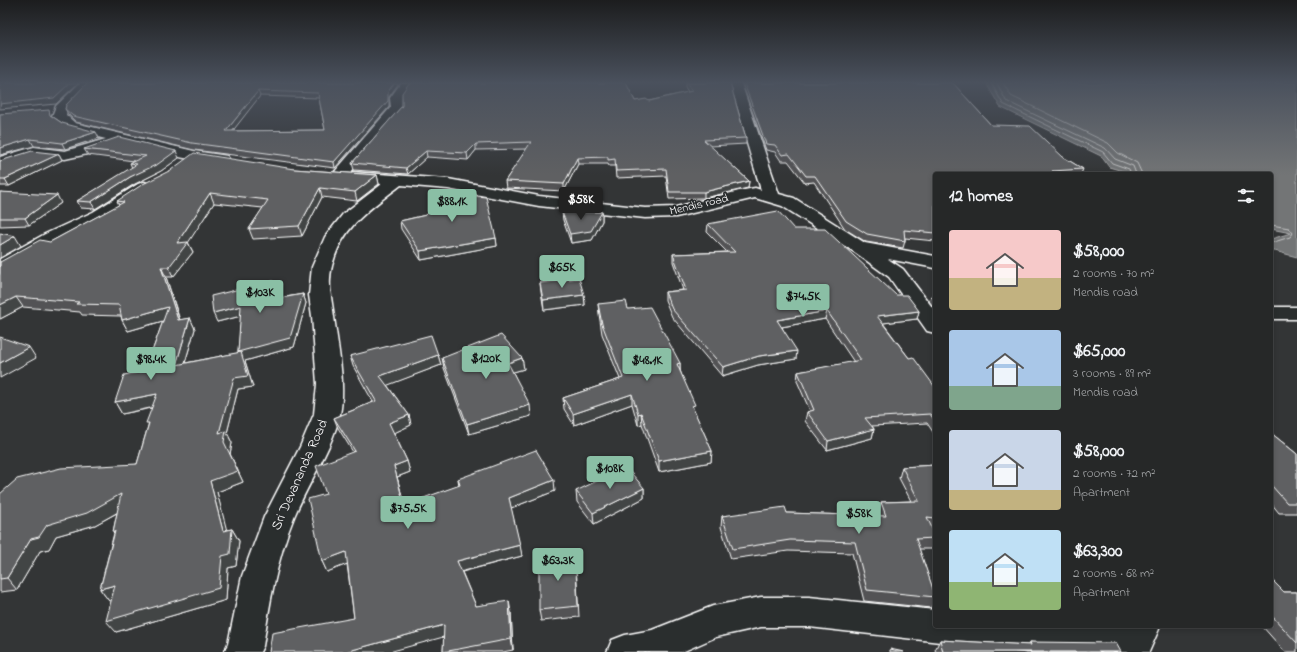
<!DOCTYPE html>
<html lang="en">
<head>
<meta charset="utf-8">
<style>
  :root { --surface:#262828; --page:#323434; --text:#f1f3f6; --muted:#a4a6a8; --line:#424445; --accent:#8abfa5 }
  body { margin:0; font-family:"Indie Flower",sans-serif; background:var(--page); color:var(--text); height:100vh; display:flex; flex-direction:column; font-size:15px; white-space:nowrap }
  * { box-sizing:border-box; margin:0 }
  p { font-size:13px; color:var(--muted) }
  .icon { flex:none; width:22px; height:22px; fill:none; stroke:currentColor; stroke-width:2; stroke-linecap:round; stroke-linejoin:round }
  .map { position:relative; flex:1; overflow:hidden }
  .panel { position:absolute; left:933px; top:172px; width:340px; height:456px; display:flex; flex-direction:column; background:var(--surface); border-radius:4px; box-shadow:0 2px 6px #0003,0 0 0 1px var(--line) }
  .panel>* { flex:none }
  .price { position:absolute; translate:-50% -34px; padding:0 9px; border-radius:4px; background:var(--accent); color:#111; font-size:13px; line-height:26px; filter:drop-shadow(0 1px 2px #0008) }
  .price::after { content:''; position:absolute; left:50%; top:24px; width:12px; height:9px; margin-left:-6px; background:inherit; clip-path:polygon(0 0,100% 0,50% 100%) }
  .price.selected { background:#222; color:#fff }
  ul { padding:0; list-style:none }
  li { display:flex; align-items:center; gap:12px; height:100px; padding:0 16px }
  li span { display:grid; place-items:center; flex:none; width:112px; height:80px; border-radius:4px; color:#555 }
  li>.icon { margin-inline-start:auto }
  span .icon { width:48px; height:48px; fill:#fffc; stroke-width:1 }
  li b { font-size:17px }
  h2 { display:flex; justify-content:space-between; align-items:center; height:48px; padding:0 16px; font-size:17px }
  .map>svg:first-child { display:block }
  .water { fill:#737576; stroke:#abacad }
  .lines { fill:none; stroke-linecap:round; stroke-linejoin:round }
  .shore { stroke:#c7c8c8; stroke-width:1 }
  .minor-casing { stroke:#fff; stroke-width:3 }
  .minor { fill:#2a2d2e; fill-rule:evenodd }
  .wall { fill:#525354; stroke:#fff; fill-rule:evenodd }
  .shaded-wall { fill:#424445; stroke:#fff }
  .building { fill:#5f6162; stroke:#fff; fill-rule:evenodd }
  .labels { text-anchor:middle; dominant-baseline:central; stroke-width:3.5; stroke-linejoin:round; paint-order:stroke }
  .far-street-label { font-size:12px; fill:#fff; stroke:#2a2d2e }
  .street-label { font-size:14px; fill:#fff; stroke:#2a2d2e }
</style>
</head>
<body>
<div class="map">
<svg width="1297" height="652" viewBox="0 0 1297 652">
  <rect width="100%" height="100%" fill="#333536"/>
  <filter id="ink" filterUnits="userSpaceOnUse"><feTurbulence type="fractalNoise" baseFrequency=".025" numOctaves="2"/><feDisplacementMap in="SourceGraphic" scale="8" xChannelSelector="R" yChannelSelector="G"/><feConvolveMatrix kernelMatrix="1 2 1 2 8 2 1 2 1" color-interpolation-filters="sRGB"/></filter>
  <g filter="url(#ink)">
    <path class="water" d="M986,83H1297V257L1271,250V239L1291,233L1271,229V174H1133L1109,167L1101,156L1000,107Z"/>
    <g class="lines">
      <path class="shore" d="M991,83L1003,104L1103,152L1112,163L1129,169L1131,174
        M997,83L1006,101L1105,148L1115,159L1133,166L1136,174
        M1003,83L1011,96L1108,143L1118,153L1137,163L1142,174
        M1271,225L1289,228L1293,233L1290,237L1271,243"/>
      <g class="minor-casing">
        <path id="minor" d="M80,83H93L67,110L66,115L75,123L194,151L227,156L229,159L227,162C208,167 142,147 120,142L118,144L92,153L65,159L35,156L0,167V157L34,147L65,151L106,139L65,129L52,116L56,106Z
          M401,83H413L402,98L403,108L351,172L448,179L539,196L645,208L676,207L739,191L755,188L761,190L729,83H741L779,194L794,198L865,243L935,256V268L888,259L903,269L935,311V333L927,331L889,277L856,253L782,206L755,198L676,217L645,218L539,206L448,189L401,185C370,209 342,226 332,266C327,284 332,300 334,317C338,346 346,386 340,414C333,447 307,485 294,517C277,558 270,602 263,646L260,652H224L228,644L242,576L264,517L300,447L314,414L317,384L312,316L309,295L312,267L325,237L343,214L382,184L339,181L333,179L331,176L391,107L390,98Z
          M144,182L150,184L152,187L150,190L105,220L57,242L7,271L0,273V259L45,234L93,212L138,184Z
          M1271,307H1297V319H1271Z
          M761,597H809L935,610V626H1158L1159,629L1149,652H1027L809,627H761L716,637L682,652H607L612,640L625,635L652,630L713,606Z"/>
      </g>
      <use href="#minor" class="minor"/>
    </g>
    <path class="wall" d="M87,83L398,84L389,97V107L335,168L194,150L76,122L68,114L65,109ZM260,96L319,98L325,130L232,131Z
      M409,83H627V85L635,101H649L688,92L685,87V83H730L746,138V144L710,146L749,181L748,188L704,198L669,199L666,176L616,178L615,166H609L608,164H578L564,191L506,188L505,181L527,149L476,150L468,160L427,157L408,174L354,170L352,163L402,106Z
      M742,83H953L991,125L1063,157L1083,169L1081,174H935V241L905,238V241L903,248L866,242L845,229L814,182L805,183L788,161H781L775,152L766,150Z
      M0,114L52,116L62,123L99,138L65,149L34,146L0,155Z
      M84,149L179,158L161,171L133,185L95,209L81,208L77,201L132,168L130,163L134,161L88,155Z
      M59,154L62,160L9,186H0V161Z
      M294,169L377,175L379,184L357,201L322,197L302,236L253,239L249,229L263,208L214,203L188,242L193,252L173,277H166L180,320L190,318L195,329L185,363L238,353L241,316L217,322L276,290L279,298L303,294L306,303L294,347L245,361L253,387L238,389L227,433L232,443L230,454L243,482L217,492L226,530L232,529L239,541L236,566L228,568L226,600L116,632L111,600L109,601L100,589L114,533L113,532L117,513L95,525L56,536L49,549L40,551L17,590L0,592V494L137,464L148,426L152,408L122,414L115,402L145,371L163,321L128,331L122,320L121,316L82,315L80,312L23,307L0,319L50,242L119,205L117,201Z
      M0,192L61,203L29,225L0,226Z
      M562,212H602V221L592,240L571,243L563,220Z
      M426,215L496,238L497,246L421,260L401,229L400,221Z
      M708,224L794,229L919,311L917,319L883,323L909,358L935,387V435L927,423L872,426L874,429L872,438L827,450L805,421L807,412L810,411L797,381L798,372L854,362L825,319L782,327L796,359L758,365L722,376L672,317L665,300V292L683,290L673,262V254L727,252L707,232Z
      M540,283L584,295L585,305L544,310L541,292Z
      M931,296H935V309L929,301Z
      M598,304L628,309L680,363V370L694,411L712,451L711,462L659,472L642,424L638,425L632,404L574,425L564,409L563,398L620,379L602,334L599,314Z
      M438,355L441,365L387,385L409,415L411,425L394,433L407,461L410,472L397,477L404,505L459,486L458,479L555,491L511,508L522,556L462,572L476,606L511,612L513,650L503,652H443L444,637L354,618L347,564L327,572L322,561L326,494L353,452L338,428L334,418L373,402L353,366L350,356Z
      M442,358H522L524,369L513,372L531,416L469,434L444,368Z
      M1271,433L1297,454V513H1279L1271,503Z
      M935,465V529L932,528L935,535V542L932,549H919L935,595V599L931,608L864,601L852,553L788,551L731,559L721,527L722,516L787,513L879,516L878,513L881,502L911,501L899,478L902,467Z
      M644,488V498L594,524L577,502L576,491Z
      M576,564L579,617L541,621L539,610Z
      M1271,579L1284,592H1297V652H1285L1262,626H1271Z
      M940,640L1029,645L1030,642L1121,652H936L935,650Z"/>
    <path class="shaded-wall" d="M70,83H78L56,104L0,109V104Z
      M394,83H398V84L389,97V107L335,168L334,162Z
      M258,91L260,96L228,137L226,131Z
      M96,132L99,138L65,149L62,143Z
      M30,139L34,146L0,155V148Z
      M476,144V150L468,160L467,153Z
      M176,151L179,158L161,171L133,185L95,209L91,202L130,177Z
      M426,151L427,157L408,174L406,168Z
      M59,154L62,160L9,186L5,179Z
      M577,158L578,164L564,191V184Z
      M377,175L379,184L357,201L355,192Z
      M749,181L748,188L704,198V192Z
      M320,188L322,197L302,236L299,226Z
      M210,193L214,203L188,243L193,252L173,277L169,267L177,243Z
      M57,195L61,203L29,225L25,218Z
      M602,212V221L592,240L571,243L570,234Z
      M15,236L21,246L0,258V245Z
      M496,238L497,246L421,260L420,251Z
      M161,267L166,277L183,331L178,320Z
      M273,281L276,290L280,306L268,309Z
      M303,294L306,303L294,347L245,361L253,387L238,389L227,433L232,443L230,454L243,482L217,492L230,543L223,531L210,481L219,433L238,352Z
      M584,295L585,305L544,310L543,300Z
      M16,297L23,307L0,319V305Z
      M241,306L245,315L217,322L213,313Z
      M168,307L173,318L128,331L122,320Z
      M827,311L825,319L776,328L777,320Z
      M919,311L917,319L875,324L877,316Z
      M190,318L195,329L181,376L176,365Z
      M29,347L36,358L0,378V363Z
      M797,351L796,359L758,365L722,376L723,367L759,356Z
      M438,355L441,365L383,387L380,376Z
      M522,358L524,369L510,373L508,363Z
      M680,363V373L677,364Z
      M157,394L164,405L122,414L115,402Z
      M632,394V404L574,425L573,414Z
      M530,405L531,416L469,434L467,424Z
      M641,413L642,424L638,425V414Z
      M409,415L411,425L392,434L389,423Z
      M874,429L872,438L827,450L828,441Z
      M712,451L711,462L659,472V461Z
      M407,461L410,472L397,477L407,516L394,466Z
      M554,480L555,491L511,508L509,498Z
      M644,488V498L594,524L593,513Z
      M121,494L129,506L95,525L56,536L49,549L40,551L17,590L7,578L31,539L47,525Z
      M232,529L239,541L236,566L228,568L226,600L116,632L106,621Z
      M520,545L522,556L460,572L457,561Z
      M346,552L350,563L327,572L322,561Z
      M115,585L123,597L109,601L100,589Z
      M509,601L511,612L513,650L511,639Z
      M444,625L447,636L389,652H345Z"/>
    <path class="building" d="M0,83H70L54,98L0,104Z
      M87,83H394L388,92V101L334,162L192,143L73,116L65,109L66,105ZM258,91L318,93L325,130L226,131Z
      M409,83H626L635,101L646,99L649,101L692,91L686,83H730L746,138L704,140L749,181L704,192H669L666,169L616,171L615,159L608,160V157L577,158L564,184L505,181L531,142L476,144L467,153L426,151L406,168L352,163L402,106V93Z
      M744,83H953L991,125L1030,126L1063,157L1083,169L1052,171L1056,174H935V233L904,230L905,241L867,234L846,221L815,176H806L789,154L782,155L775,145L766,144Z
      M49,110L50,115L62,123L96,132L62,143L30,139L0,148V114Z
      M119,137L176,151L158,164L130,177L91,202L77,201L137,164L130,163L146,156L84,149Z
      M32,151L59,154L5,179H0V161Z
      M194,153L294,169L377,175L355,192L320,188L299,226L249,229L268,200L210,193L177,243L188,242L169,267H161L178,320L190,318L176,365L241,352L248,376L234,378L219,433L226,431L224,442L238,471L210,481L223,531L232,529L230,554L222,556L219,588L106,621L115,585L100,589L115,531L113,532L121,494L87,513L47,525L39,537L31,539L7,578L0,579V494L17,479L61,468L137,464L149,423H146L157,394L115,402L124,375L145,371L168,307L122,320L119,305L76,304L79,302L16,297L0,305V262L40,240L50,242L124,202L117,201L143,184L171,170Z
      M0,192L57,195L25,218H0Z
      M448,193L486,197L496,238L420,251L400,221L426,215Z
      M778,211L794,229H825L896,295H907L919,311L877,316L909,358L913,357L935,387V421L930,414L865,418L874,429L828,441L807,412L814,410L798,372L861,360L827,311L777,320L797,351L759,356L723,367L672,309L665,292L686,290L673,254L735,252L708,224Z
      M562,212H602L591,231L570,234Z
      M0,233L15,236L0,245Z
      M579,278L584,295L543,300L540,283Z
      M273,281L277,297L265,301L303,294L290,338L238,352L241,306L213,313L211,296Z
      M931,296H935V302Z
      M626,301L628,309L650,307L680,363L677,364L695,405L692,406L712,451L659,461L641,413L638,414L632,394L573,414L563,398L623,378L602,324L598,304Z
      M431,335L438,355L380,376L409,415L389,423L407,461L394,466L404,505L460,485L458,479L536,450L554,480L509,498L520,545L457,561L476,606L509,601L511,639L443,652L444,625L345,652H269L272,633L354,618L346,552L322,561L311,512L308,499L326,494L316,466L355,451L334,418L376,401L350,356Z
      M501,335L522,358L508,363L530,405L467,424L442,358Z
      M0,337L29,347L0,363Z
      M1271,433L1297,454V503H1287L1271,485Z
      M935,465V518L927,517L935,535V538L916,539L935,595V597L867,590L855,542L790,540L733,549L722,516L785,507L787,513L886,516L881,502L919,501L902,467Z
      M626,467L644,488L593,513L576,491Z
      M575,553L578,606L539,610V557Z
      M1271,579L1284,592H1297V643L1271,615Z
      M940,640L1031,645L1030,642L1116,643L1121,652H943Z
      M890,649L904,652H890Z"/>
  </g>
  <linearGradient id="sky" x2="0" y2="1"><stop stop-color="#1c1d1e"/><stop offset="0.47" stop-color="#4a515d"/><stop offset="1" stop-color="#4a515d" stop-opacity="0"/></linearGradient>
  <rect width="1297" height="175" fill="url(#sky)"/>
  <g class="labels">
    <g class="far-street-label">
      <text transform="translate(699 205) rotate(-13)">Mendis road</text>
    </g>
    <g class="street-label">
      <text transform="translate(300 475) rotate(-66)">Sri Devananda Road</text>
    </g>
  </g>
</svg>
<b class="price selected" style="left:581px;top:221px">$58K</b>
<b class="price" style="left:452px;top:223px">$88.1K</b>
<b class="price" style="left:562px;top:289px">$65K</b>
<b class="price" style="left:260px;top:314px">$103K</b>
<b class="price" style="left:803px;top:318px">$74.5K</b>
<b class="price" style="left:486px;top:380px">$120K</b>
<b class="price" style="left:151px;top:381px">$98.4K</b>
<b class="price" style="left:647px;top:382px">$48.1K</b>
<b class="price" style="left:610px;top:490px">$108K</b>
<b class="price" style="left:408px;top:530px">$75.5K</b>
<b class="price" style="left:859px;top:535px">$58K</b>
<b class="price" style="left:558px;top:582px">$63.3K</b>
<section class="panel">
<h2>12 homes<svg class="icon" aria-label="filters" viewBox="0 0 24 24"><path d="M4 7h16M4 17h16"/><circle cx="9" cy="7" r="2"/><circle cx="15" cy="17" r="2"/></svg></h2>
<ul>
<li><span style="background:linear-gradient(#f6c9c9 60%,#c2b280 0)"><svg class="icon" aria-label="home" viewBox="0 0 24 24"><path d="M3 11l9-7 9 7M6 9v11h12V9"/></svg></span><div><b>$58,000</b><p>2 rooms · 70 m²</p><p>Mendis road</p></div></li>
<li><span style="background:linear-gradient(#a9c7e8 70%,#7fa58c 0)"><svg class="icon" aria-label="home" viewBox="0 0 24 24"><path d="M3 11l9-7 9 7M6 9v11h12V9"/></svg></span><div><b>$65,000</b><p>3 rooms · 89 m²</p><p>Mendis road</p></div></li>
<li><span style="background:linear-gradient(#c9d6e8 75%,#c2b280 0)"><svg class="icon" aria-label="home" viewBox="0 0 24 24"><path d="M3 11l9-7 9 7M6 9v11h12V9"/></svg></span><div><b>$58,000</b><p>2 rooms · 72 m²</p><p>Apartment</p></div></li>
<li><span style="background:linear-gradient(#bfe0f5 65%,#8fb573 0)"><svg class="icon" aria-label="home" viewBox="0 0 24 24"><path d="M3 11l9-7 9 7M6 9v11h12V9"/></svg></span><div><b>$63,300</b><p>2 rooms · 68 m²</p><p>Apartment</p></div></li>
</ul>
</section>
</div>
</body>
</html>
